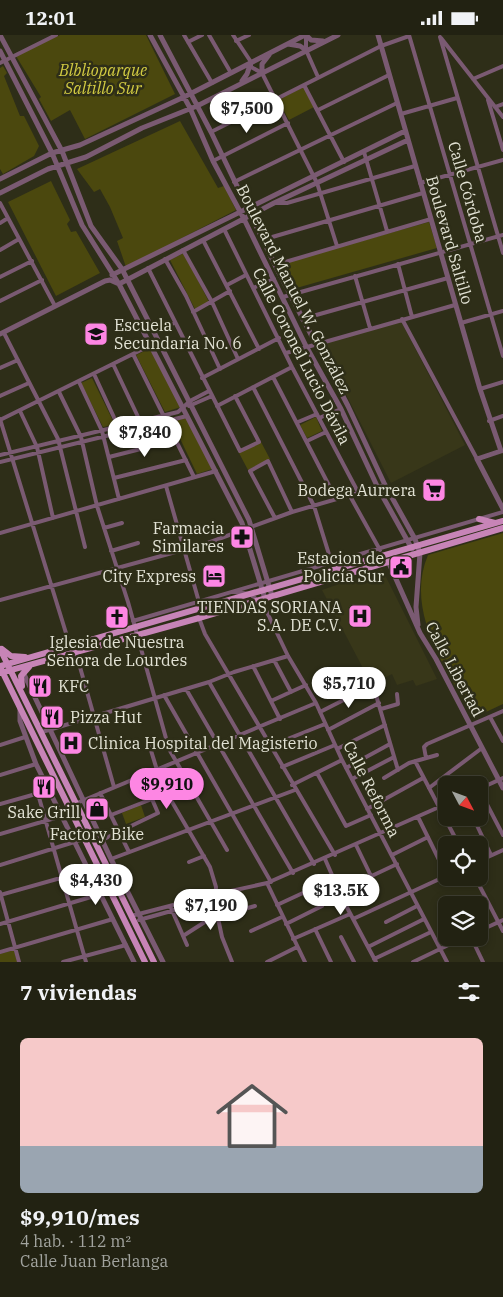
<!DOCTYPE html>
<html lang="es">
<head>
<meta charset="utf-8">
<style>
  :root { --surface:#222212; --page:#2a2a1b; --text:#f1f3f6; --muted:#a2a49f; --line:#3f3f32; --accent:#fd86e3 }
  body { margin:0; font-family:"IBM Plex Serif",serif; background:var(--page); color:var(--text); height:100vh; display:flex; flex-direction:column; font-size:19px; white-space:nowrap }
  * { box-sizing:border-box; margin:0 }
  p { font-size:16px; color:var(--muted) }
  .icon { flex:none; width:28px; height:28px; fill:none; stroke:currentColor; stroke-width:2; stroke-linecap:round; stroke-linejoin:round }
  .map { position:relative; height:927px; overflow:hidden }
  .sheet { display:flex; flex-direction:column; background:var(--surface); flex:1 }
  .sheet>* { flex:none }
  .needle { width:32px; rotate:131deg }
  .fabs { position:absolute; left:438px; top:741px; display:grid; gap:10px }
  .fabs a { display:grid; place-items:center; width:50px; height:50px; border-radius:8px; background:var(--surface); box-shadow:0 2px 8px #0003,0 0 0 1px var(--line); font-size:25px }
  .price { position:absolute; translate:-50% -42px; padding:0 11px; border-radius:18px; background:#fff; color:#222; font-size:16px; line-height:32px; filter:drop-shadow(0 1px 2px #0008) }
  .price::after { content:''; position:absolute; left:50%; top:30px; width:15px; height:11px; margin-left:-8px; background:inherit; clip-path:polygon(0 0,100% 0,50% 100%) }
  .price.current { background:var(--accent); color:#111 }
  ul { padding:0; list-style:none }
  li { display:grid; align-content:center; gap:10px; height:265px; padding:0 20px }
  li span { display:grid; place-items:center; height:155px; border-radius:8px; color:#555 }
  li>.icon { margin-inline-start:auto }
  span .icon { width:90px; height:90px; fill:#fffc; stroke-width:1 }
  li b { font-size:21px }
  h2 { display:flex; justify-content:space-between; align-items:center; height:60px; padding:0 20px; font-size:21px }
  .status { display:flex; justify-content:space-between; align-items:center; height:35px; padding:0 25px; background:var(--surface); direction:ltr }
  .status svg { height:14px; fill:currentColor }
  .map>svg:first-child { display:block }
  .built { fill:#383719 }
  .green { fill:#4b480e }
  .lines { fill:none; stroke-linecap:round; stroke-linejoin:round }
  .minor { stroke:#7a5a72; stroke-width:4 }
  .tertiary { stroke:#7a5a72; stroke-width:5 }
  .primary { stroke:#c784b7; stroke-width:6 }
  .labels { text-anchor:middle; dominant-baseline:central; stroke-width:5; stroke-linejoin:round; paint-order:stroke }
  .park-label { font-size:16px; font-style:italic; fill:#d2cb42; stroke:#2e2e18 }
  .street-label { font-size:16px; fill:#e3e3d5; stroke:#2e2e18 }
  .poi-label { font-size:16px; fill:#e3e3d5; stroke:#2e2e18; text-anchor:end }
</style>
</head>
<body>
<div class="status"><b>12:01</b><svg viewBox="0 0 49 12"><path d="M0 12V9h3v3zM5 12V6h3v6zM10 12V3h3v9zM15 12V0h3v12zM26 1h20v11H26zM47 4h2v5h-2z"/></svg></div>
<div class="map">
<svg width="503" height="927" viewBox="0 0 503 927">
  <rect width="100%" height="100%" fill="#2e2e18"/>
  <path class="built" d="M401,286L465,410L391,448L320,308Z
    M382,534L437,644L416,651L413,645L397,650L392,639L376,647L366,639L322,555Z"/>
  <path class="green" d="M60,0H146L175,59L85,104L70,75L51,86L39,64L41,62L16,21Z
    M3,31L7,38L4,41L20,81H24L39,111L34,121L3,139L0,134V33Z
    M304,52L314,72L289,85L278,65Z
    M180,86L218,153L224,151L236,175L126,232L117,206L123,203L110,172L100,154L94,157L77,134Z
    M51,146L70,185L67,189L71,197L76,196L100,238L56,261L8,167Z
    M429,187L437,213L293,254L280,229Z
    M184,218L209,267L195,274L170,225Z
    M151,313L181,372L165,377L136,320Z
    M92,343L115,390L103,392L81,348Z
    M316,382L322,396L307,403L300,390Z
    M186,383L212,434L197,439L172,387Z
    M261,407L270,424L248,435L239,418Z
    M503,498V669L473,683C447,634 404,577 428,520Z
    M141,770L145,782L126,789L122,778Z
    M14,915L17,927H0V919Z"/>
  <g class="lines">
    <path class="minor" d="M184,0L212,48
      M209,0L231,38
      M233,0L251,27V32L262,38L317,148L337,211
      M306,0V15L318,42
      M409,0L503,321
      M440,2L503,218
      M441,3L503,82
      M236,6L249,0
      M188,7L202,0
      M0,28L56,0
      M473,44L503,31
      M304,50L344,127
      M488,65L503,115
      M495,72L503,69
      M318,75L389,40
      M401,79L457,63
      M211,97L381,11L409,1
      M364,117L387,196
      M213,126L288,88
      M234,147L397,68
      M420,148L503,125
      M0,168L55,271
      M274,168H287L415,131
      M0,188L8,183
      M224,194L292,332L359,459
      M203,205L259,314
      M262,205L423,158
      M0,215L19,204
      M183,215L212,267L238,324
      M165,224L186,261L220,334
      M398,229L412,282
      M275,230L431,184
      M148,233L240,416L259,407L235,361
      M355,241L370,293
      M0,242L32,226
      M227,250L246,240
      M253,253L274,244
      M283,262L503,200
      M0,266L42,245
      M193,277L230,256
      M302,284L448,243
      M402,284L477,424
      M461,288L503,276
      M156,296L174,288
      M4,298L58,404L85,512
      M286,318L455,270
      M133,319L194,442
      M113,329L140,386
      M0,333L18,325
      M94,339L118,391
      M273,342L336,464
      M202,343L279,303
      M79,347L102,396L119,464
      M253,352L314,471L332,529
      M480,354L503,347
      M59,357L81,402L97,471L128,567L169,714L227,815
      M0,361L29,348
      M189,371L212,361
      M217,371L292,332
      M20,376L37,412L53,483
      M319,383L341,374
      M0,384L70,611
      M0,385L151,310
      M489,386L503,381
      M298,387L317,379
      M307,406L326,397
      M0,420L178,377L190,366L209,356
      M109,422L176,405
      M0,427L187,381
      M114,443L186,425
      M166,451L199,567
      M350,461L380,515
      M275,483L250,436L268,426L292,477
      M104,493L122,488
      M0,498L216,436
      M111,516L138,508
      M234,557L250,559L264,571L288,621L316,668L342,725L447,927
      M0,565L205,509L292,477L385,450
      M199,583L205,599L335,820
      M133,586L503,477
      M76,618L114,752
      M274,625L291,657
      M253,631L280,684
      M209,647L314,829
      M186,654L293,838
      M164,660L271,847
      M271,666L306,650
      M381,674L398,669L397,659
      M320,677L373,650L398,735
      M490,682L503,706
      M328,695L379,668
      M42,697L209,647L234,637L288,621
      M149,709L161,748L210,832L216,852L215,869L222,902L232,927
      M0,710L25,702
      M270,711L325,689
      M337,714L385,690
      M426,723L424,712L427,709L503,676
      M415,726L459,810
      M282,732L335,710
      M346,733L390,709
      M317,738L346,791L371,780
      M0,740L36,729
      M384,743L409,728L437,720
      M352,744L394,722
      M292,750L342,725
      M429,753L482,713
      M479,754L503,800
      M479,754L503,743
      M100,758L129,817
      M38,759L86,927
      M77,768L316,668
      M0,769L50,755
      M367,774L423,743
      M418,782L446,839
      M473,782L491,820
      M0,799L62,781
      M102,805L158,778L152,764L111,780
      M356,810L371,841
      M392,820L428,802
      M111,824L295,755
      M325,824L343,865L376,927
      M479,826L503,815
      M189,827L204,821
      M0,830L84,804
      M475,842L503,896
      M361,846L397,829
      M267,848L305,927
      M0,857L19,927
      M0,860L89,835
      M343,865L357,858
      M277,870L333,844
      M171,873L187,910
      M131,881L208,861L267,848L446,769
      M353,884L446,841
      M139,885L200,868L215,861
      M386,887L417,871
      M0,889L101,859
      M286,889L322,871
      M315,894L331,927
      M251,896L282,882
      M479,896L503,885
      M183,901L211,883L255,871
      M341,902L354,927
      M471,902L483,927
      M293,904L350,879
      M368,912L424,884
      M0,917L113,884
      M374,924L431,897
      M63,927L126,910
      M267,927L297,912
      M413,927L465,902"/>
    <path class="tertiary" d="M0,0L62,116L91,191L122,234L249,485L272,561
      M150,0L190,73L213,126L244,184L306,311L341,374L378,453L412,514
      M160,0L211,97L275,230L348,371L385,450L415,504L420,518L416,572L418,590
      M306,0L311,5L323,6
      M378,0L480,354L501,416L477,424L503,474
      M288,9L300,11L306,15
      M0,16L52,118L82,190L119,249L242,488L265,564
      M262,38V29L269,20
      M242,46L247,39L251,27
      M0,144L52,118L80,110L184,62L305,0
      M0,158L48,134L86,122L142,93L197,71L338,0
      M112,240L405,96
      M0,299L105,246L110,245L119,249L274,168L408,105
      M388,526L420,598L436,624L503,753
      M23,637L111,824L163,927
      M20,673V686L36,729L134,927"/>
    <path class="primary" d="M479,484L495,488
      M0,614L154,927
      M2,614L11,621L25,622
      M0,631L503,486
      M1,634L145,927
      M0,638L199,583L503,493
      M22,651L21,641L29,632"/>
  </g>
  <defs>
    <g id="school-square" transform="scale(1.25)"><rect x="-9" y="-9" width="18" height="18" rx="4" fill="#fd86e3" stroke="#2e2e18"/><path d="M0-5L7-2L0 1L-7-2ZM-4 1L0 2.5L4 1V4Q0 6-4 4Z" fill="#111"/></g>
    <g id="supermarket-square" transform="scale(1.25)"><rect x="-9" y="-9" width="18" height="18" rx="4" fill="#fd86e3" stroke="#2e2e18"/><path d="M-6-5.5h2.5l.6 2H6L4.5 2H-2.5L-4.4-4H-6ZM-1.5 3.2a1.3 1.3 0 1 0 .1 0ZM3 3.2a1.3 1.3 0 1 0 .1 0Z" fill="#111"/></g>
    <g id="pharmacy-square" transform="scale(1.25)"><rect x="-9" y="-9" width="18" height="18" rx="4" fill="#fd86e3" stroke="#2e2e18"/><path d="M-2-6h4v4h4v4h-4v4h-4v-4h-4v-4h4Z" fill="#111"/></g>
    <g id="civic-square" transform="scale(1.25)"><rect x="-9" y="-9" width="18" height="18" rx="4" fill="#fd86e3" stroke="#2e2e18"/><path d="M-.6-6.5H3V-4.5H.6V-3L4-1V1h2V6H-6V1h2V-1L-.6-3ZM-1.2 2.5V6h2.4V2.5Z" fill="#111"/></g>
    <g id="hotel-square" transform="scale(1.25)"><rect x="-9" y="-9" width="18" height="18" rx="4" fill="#fd86e3" stroke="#2e2e18"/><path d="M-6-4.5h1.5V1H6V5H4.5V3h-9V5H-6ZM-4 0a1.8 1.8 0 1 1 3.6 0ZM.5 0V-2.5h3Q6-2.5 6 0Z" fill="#111"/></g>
    <g id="hospital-square" transform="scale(1.25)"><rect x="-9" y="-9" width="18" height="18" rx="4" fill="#fd86e3" stroke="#2e2e18"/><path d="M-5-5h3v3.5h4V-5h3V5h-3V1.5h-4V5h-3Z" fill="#111"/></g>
    <g id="church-square" transform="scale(1.25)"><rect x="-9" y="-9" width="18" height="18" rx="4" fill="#fd86e3" stroke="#2e2e18"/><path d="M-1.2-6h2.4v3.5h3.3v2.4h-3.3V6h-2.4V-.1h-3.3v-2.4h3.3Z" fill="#111"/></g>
    <g id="restaurant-square" transform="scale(1.25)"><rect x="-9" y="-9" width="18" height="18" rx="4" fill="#fd86e3" stroke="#2e2e18"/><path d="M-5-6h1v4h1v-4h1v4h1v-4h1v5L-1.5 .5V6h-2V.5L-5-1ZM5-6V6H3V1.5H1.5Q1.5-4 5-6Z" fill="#111"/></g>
    <g id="shop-square" transform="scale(1.25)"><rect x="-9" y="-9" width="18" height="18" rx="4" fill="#fd86e3" stroke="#2e2e18"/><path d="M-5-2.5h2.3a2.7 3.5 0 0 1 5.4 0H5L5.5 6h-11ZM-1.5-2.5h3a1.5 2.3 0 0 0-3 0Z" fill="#111"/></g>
  </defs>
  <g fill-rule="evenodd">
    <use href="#school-square" x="96" y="299"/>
    <use href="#supermarket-square" x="434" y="455"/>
    <use href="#pharmacy-square" x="242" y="502"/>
    <use href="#civic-square" x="401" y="532"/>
    <use href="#hotel-square" x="214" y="541"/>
    <use href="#hospital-square" x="360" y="581"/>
    <use href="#church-square" x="117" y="582"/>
    <use href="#restaurant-square" x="40" y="651"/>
    <use href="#restaurant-square" x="52" y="682"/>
    <use href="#hospital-square" x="71" y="708"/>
    <use href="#restaurant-square" x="44" y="752"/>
    <use href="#shop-square" x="97" y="774"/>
  </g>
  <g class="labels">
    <g class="park-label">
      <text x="103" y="35">Blblioparque<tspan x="103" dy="18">Saltillo Sur</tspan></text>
    </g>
    <g class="street-label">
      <text transform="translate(468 157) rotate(74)">Calle Córdoba</text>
      <text transform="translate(450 205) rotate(74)">Boulevard Saltillo</text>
      <text transform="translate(294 254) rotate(63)">Boulevard Manuel W. González</text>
      <text transform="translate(302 321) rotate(63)">Calle Coronel Lucio Dávila</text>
      <text transform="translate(455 634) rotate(62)">Calle Libertad</text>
      <text transform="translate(372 754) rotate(63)">Calle Reforma</text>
    </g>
    <g class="poi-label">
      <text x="114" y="290" text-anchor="start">Escuela<tspan x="114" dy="18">Secundaría No. 6</tspan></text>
      <text x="416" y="455">Bodega Aurrera</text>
      <text x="224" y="493">Farmacia<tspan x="224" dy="18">Similares</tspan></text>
      <text x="384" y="523">Estacion de<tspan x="384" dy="18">Policía Sur</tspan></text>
      <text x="196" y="541">City Express</text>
      <text x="342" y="572">TIENDAS SORIANA<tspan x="342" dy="18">S.A. DE C.V.</tspan></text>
      <text x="117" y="607" text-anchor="middle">Iglesia de Nuestra<tspan x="117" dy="18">Señora de Lourdes</tspan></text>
      <text x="58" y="651" text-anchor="start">KFC</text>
      <text x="70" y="682" text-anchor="start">Pizza Hut</text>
      <text x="88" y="708" text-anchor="start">Clinica Hospital del Magisterio</text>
      <text x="44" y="777" text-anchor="middle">Sake Grill</text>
      <text x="97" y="799" text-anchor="middle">Factory Bike</text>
    </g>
  </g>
</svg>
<div class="fabs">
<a><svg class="needle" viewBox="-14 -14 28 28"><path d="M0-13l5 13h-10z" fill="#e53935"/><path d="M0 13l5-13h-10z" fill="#a2a49f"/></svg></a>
<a><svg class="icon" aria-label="locate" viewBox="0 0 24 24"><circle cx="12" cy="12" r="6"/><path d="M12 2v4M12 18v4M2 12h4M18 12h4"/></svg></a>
<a><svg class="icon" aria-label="layers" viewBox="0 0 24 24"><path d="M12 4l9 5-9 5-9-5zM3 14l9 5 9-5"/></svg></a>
</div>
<b class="price" style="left:247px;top:99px">$7,500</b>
<b class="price" style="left:145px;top:423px">$7,840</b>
<b class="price" style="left:349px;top:674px">$5,710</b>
<b class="price current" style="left:167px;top:775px">$9,910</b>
<b class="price" style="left:96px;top:871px">$4,430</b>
<b class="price" style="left:341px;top:881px">$13.5K</b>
<b class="price" style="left:211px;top:896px">$7,190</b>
</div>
<section class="sheet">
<h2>7 viviendas<svg class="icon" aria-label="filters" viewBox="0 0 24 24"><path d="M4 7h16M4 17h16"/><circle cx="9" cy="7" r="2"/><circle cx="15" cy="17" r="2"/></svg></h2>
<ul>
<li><span style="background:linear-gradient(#f6c9c9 70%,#9aa5b1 0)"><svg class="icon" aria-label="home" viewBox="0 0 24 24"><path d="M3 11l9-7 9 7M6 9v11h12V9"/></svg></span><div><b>$9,910/mes</b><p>4 hab. · 112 m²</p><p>Calle Juan Berlanga</p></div></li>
</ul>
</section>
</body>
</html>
